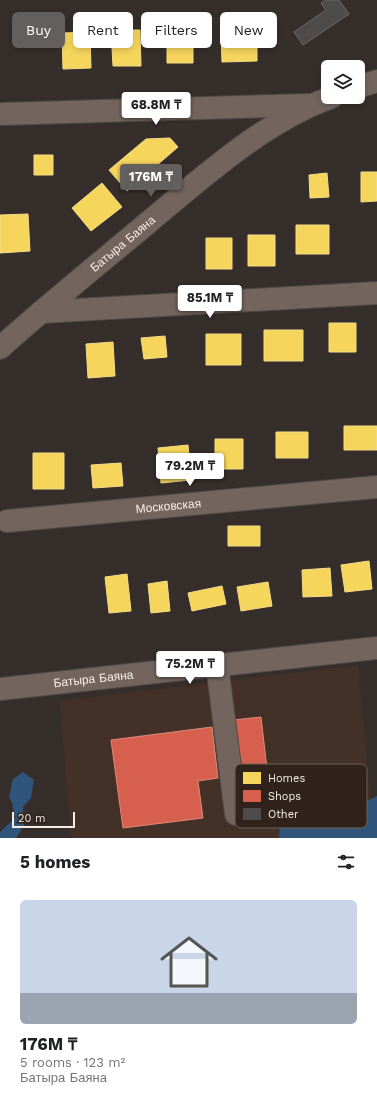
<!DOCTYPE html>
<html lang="en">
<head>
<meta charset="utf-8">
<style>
  :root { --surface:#fff; --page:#f2f2f2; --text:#202124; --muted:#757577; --line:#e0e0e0; --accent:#625f5e }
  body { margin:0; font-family:"Work Sans",sans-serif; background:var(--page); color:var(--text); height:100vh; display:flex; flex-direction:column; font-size:15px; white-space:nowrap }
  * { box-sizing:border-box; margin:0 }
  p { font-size:13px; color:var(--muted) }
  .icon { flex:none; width:22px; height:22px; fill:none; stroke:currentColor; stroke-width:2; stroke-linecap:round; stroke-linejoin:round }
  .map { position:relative; height:838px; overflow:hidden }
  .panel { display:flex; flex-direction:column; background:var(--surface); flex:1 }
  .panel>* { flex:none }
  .hud { position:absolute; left:12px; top:12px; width:353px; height:36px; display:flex; gap:8px }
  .buttons { position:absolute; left:321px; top:60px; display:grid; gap:8px }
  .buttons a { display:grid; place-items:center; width:44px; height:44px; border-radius:6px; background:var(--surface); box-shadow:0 2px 6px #0003; font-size:20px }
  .scale { position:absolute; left:12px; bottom:10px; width:63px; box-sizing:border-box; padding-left:4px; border:2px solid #f6ede8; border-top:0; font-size:11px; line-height:14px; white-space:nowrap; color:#f6ede8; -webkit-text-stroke:3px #30231c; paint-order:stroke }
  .price { position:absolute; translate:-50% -34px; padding:0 9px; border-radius:4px; background:#fff; color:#222; font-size:13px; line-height:26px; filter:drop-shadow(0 1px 2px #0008) }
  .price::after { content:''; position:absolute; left:50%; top:24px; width:12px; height:9px; margin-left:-6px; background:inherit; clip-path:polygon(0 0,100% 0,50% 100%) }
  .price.current { background:var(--accent); color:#fff }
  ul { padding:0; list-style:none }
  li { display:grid; align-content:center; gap:8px; height:212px; padding:0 20px }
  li+li { border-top:1px solid var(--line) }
  li span { display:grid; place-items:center; height:124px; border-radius:6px; color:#555 }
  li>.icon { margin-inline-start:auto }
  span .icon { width:72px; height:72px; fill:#fffc; stroke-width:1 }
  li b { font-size:17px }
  h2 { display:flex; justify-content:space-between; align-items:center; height:48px; padding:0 20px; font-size:17px }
  .pill { padding:0 14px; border-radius:6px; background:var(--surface); box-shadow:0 2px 6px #0003; font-size:14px; line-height:36px }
  .pill.current { background:var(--accent); color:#fff }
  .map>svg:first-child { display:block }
  .built { fill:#433128 }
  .water { fill:#30557c }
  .homes { fill:#f6d55c; stroke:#f6dc86 }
  .shops { fill:#d6604d; stroke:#e08a7c }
  .building { fill:#504b4b; stroke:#70696a }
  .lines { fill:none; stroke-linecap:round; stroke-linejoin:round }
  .minor-casing { stroke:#504a46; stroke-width:24 }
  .minor { stroke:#73645e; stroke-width:22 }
  .labels { text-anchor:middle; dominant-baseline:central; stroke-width:4; stroke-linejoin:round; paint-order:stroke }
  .street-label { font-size:12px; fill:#f6ede8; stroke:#30231c }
  .key { fill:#30231c; stroke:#6b6059; stroke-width:1 }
  .key-label { font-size:11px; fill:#f6ede8 }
</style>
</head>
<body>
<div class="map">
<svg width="377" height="838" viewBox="0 0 377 838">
  <rect width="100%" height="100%" fill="#362e2b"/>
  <path class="built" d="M358,665L374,838H71L60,701Z"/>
  <path class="water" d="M23,772L34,780L31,798L23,807L24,825L16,838H0V832L15,818L12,803L9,796L13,779Z
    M298,792L339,801L363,803L377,796V838H279L282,793Z"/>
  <path class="homes" d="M111,30H140L141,66H113Z
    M90,32L91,68L63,69L62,33Z
    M221,34H257V61L222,62Z
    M167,37H193V63H167Z
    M170,138L178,147L127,191L109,170L146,139Z
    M34,155H53V175H34Z
    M361,172H377V201L361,202Z
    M327,173L329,197L310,198L309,175Z
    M102,183L122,207L91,231L72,208Z
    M28,214L30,251L0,253V215Z
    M296,225H329V254H296Z
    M248,235H275V266H248Z
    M206,238H232V269H206Z
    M329,323H356V352H329Z
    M264,330H303V361H264Z
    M206,334H241V365H206Z
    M165,336L167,357L144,359L141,338Z
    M113,342L115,376L88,378L86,344Z
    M344,426H377V450H344Z
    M276,432H308V458H276Z
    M215,439H243V469H215Z
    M188,445L191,480L161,483L158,448Z
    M33,453H64V489H33Z
    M121,463L123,486L93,488L91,465Z
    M228,526H260V546H228Z
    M369,561L372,589L345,592L341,565Z
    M330,568L332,596L303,597L302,570Z
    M127,574L131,611L109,613L105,577Z
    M167,581L170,611L151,613L148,584Z
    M268,582L272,606L241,611L237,587Z
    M222,586L226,604L192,611L188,593Z"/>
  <path class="shops" d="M261,717L269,786L261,787L264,814L245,816L233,720Z
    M212,727L218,778L198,781L203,818L123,828L111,740Z"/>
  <path class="building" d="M326,0H339L349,14L303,45L294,32L326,10L321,3Z"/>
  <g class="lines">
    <g class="minor-casing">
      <g id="minor">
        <path d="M358,87L377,81"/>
        <path d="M0,114L307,105"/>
        <path d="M41,312L377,293"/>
        <path id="s1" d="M0,348C49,304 100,263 150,221C205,175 265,121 332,97"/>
        <path id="s2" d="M7,521L377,487"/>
        <path d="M217,665L236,814"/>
        <path id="s3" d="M0,689L377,648"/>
      </g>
    </g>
    <use href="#minor" class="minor"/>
  </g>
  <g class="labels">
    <g class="street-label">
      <text stroke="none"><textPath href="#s1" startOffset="161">Батыра Баяна</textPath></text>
      <text stroke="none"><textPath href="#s2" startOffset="162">Московская</textPath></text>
      <text stroke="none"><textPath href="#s3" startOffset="94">Батыра Баяна</textPath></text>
    </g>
  </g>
  <rect x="235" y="764" width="132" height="64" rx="6" class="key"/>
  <rect x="243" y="772" width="18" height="12" fill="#f6d55c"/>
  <rect x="243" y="790" width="18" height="12" fill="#d6604d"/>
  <rect x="243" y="808" width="18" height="12" fill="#504b4b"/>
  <g class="key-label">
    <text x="268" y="782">Homes</text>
    <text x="268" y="800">Shops</text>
    <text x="268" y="818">Other</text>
  </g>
</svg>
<div class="buttons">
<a><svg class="icon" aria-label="layers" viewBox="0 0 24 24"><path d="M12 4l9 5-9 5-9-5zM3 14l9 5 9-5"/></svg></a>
</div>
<div class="scale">20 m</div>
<b class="price" style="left:156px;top:126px">68.8M ₸</b>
<b class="price current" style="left:151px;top:198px">176M ₸</b>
<b class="price" style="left:210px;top:319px">85.1M ₸</b>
<b class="price" style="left:190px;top:487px">79.2M ₸</b>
<b class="price" style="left:190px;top:685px">75.2M ₸</b>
<div class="hud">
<a class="pill current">Buy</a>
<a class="pill">Rent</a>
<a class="pill">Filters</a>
<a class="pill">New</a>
</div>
</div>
<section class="panel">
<h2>5 homes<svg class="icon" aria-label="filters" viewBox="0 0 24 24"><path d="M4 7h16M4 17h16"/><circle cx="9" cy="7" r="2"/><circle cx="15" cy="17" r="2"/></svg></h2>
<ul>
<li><span style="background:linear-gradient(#c9d6e8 75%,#9aa5b1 0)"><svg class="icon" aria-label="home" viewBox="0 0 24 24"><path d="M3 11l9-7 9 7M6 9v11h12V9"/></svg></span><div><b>176M ₸</b><p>5 rooms · 123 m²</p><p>Батыра Баяна</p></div></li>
</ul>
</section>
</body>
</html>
